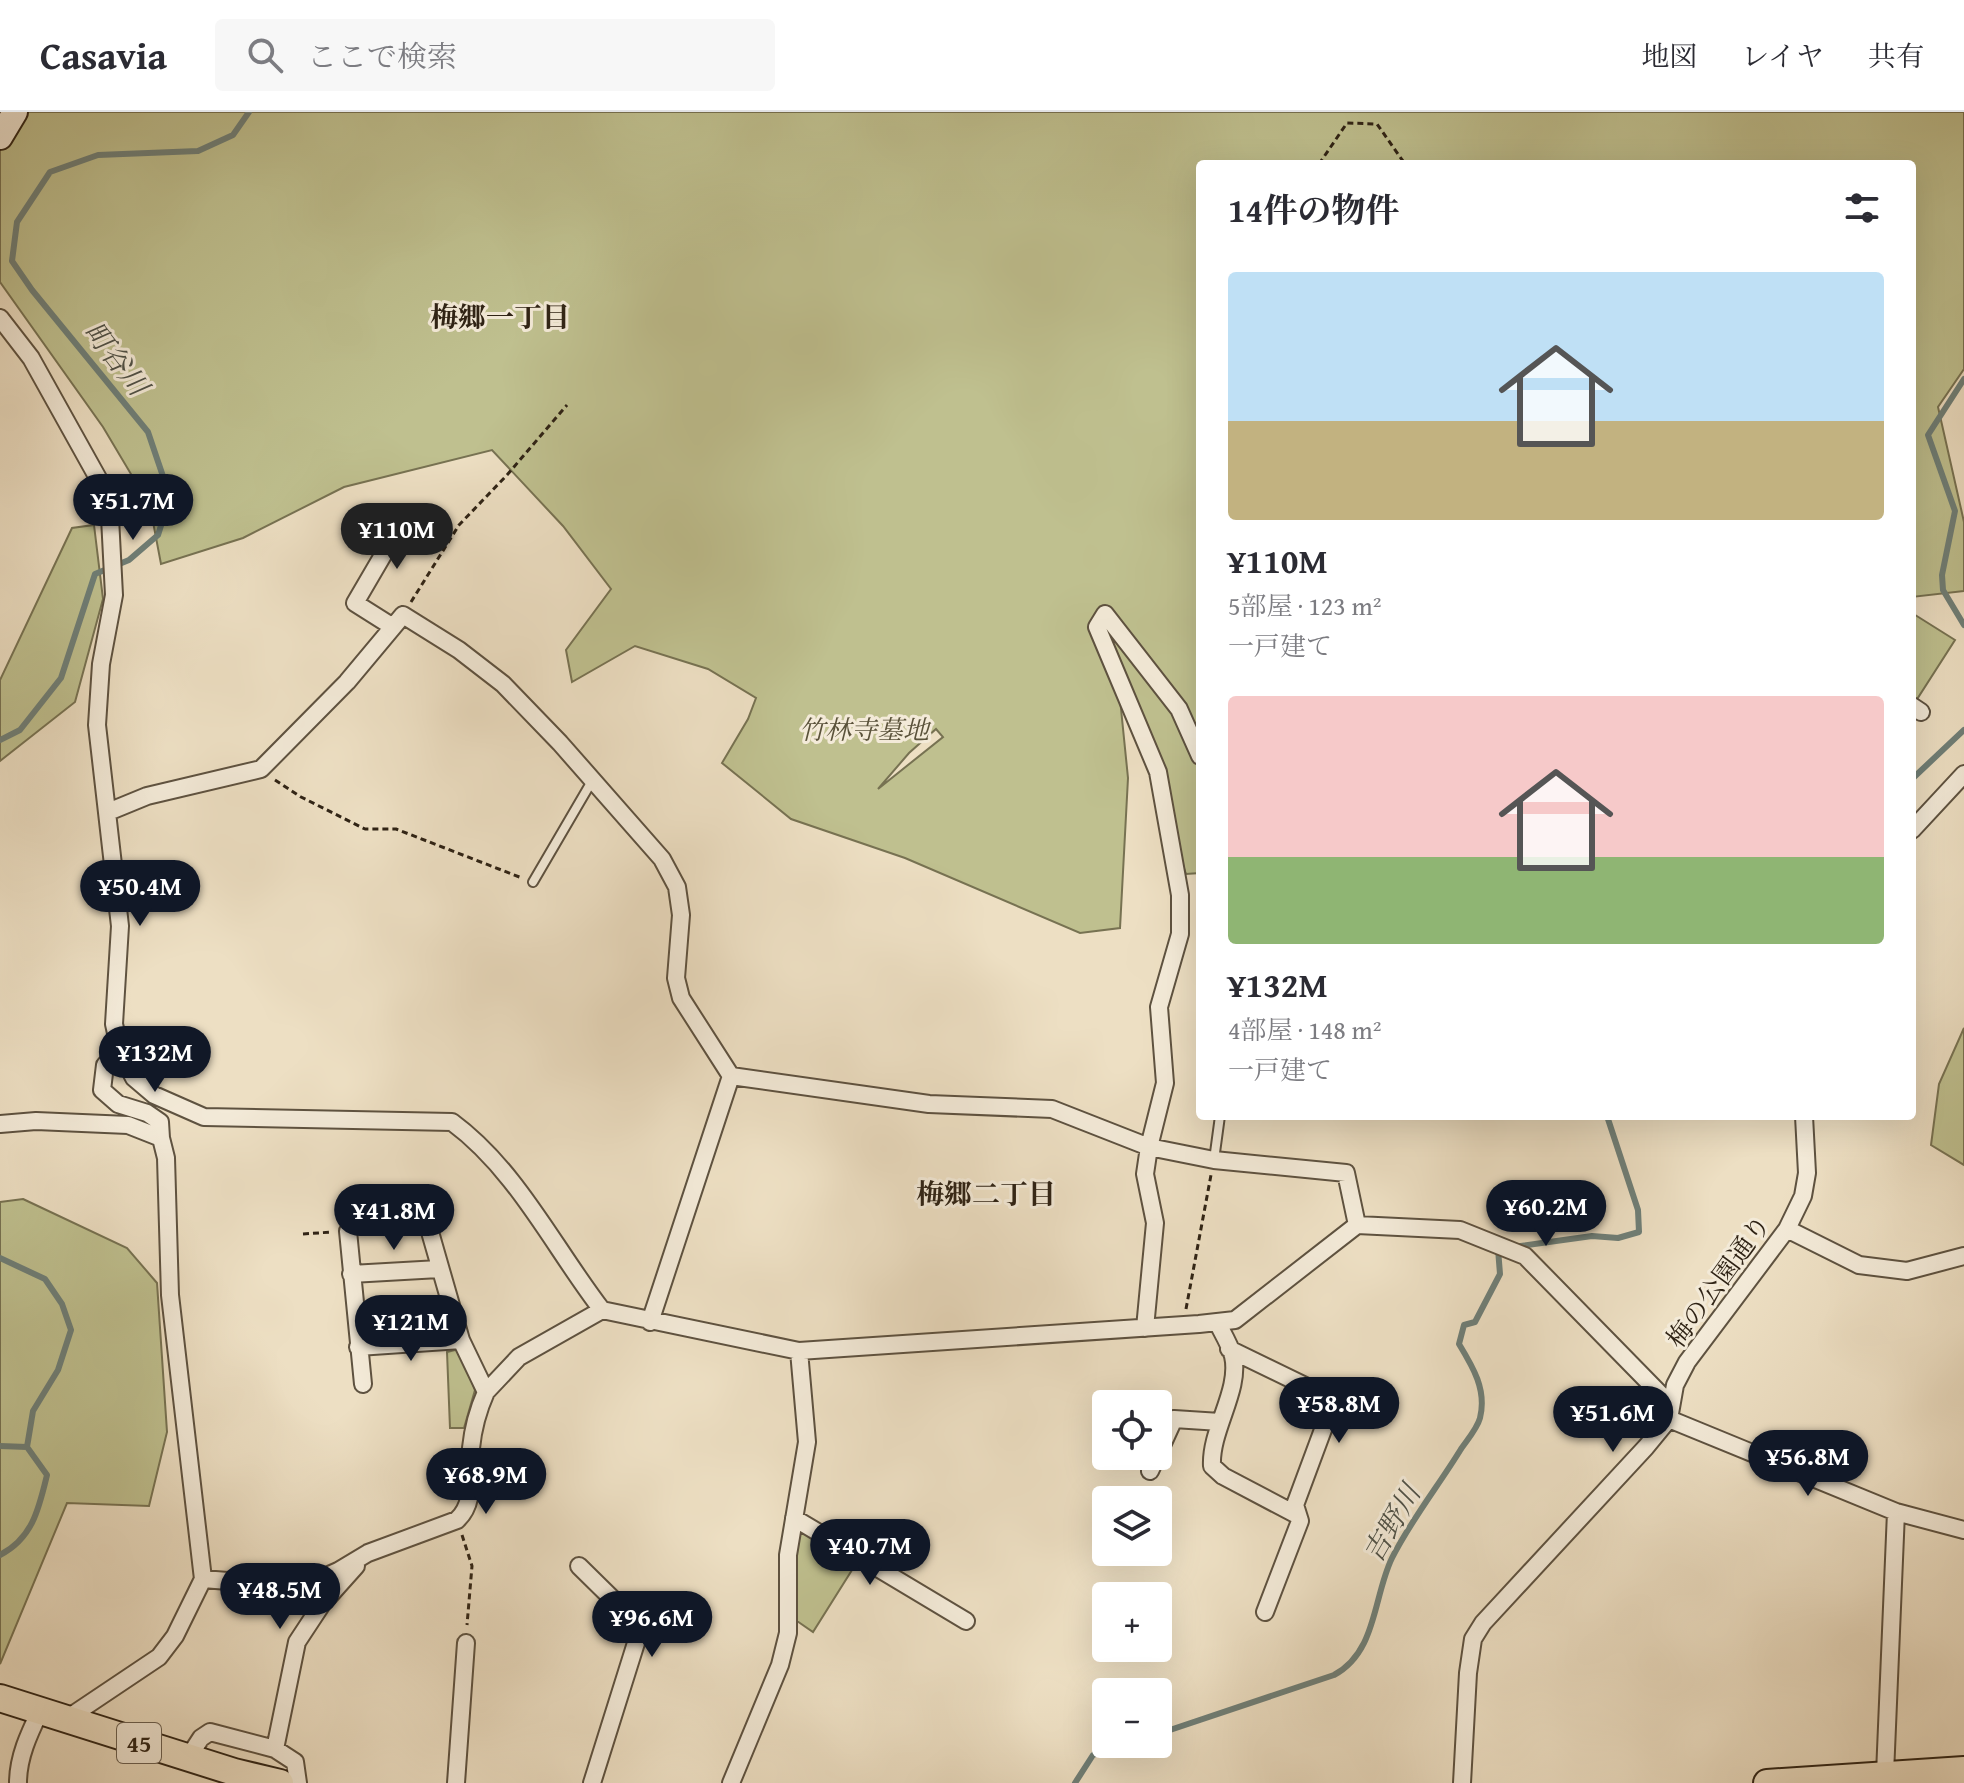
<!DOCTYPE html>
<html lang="ja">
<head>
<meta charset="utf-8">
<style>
  :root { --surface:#fff; --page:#f7f7f7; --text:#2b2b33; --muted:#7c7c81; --line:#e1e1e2; --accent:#111827 }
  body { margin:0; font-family:"Gentium Book Plus","Noto Serif JP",serif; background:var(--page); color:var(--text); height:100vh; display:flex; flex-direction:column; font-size:30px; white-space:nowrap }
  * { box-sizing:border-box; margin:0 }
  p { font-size:26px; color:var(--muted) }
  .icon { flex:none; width:44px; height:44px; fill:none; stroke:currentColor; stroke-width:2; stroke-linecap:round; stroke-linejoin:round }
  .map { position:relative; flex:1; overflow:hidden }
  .panel { position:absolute; left:1196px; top:48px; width:720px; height:960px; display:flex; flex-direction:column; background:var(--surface); border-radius:8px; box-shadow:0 8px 32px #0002 }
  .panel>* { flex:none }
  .controls { position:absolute; left:1092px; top:1278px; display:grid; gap:16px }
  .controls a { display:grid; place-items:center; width:80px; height:80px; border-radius:8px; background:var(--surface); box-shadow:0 8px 32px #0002; font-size:40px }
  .price { position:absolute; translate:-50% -68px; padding:0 18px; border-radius:28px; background:var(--accent); color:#fff; font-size:26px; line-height:52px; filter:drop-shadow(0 2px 4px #0008) }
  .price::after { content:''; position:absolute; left:50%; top:48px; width:24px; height:18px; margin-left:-12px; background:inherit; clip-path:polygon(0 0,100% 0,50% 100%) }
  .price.selected { background:#222; color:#fff }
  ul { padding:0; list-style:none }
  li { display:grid; align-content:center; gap:16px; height:424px; padding:0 32px }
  li span { display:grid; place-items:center; height:248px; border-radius:8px; color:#555 }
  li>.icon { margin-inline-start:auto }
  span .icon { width:144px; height:144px; fill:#fffc; stroke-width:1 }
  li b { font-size:34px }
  h2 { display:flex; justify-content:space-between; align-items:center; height:96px; padding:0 32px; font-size:34px }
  header { display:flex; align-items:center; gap:48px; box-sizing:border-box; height:112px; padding:0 40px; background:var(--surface); border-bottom:2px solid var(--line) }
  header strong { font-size:38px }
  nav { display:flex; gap:44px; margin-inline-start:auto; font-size:28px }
  .search { width:560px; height:72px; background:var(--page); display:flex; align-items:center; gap:20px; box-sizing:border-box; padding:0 28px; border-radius:8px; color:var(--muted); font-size:30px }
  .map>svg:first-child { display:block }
  .green { fill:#bfc08f; stroke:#777252; stroke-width:2; fill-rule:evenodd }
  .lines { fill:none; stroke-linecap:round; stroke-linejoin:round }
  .stream { stroke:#6f7f78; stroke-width:6 }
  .lane-casing { stroke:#5e5240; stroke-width:12 }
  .street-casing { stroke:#5e5240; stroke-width:20 }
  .secondary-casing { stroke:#2f2315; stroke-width:28 }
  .primary-casing { stroke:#2f2315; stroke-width:30 }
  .path { stroke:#2f2315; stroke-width:3; stroke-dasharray:6 4; stroke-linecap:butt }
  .lane { stroke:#f3ead8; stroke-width:8 }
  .street { stroke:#f3ead8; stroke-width:16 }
  .secondary { stroke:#f3ead8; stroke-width:24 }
  .primary { stroke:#eddfc3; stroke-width:26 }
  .labels { text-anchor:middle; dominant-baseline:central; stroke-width:6; stroke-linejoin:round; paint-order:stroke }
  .shield { fill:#f3ead8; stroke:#6a5f50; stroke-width:2 }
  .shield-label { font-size:24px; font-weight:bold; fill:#2f2315 }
  .park-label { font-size:26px; font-style:italic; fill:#5a523a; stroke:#f3ead8 }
  .street-label { font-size:26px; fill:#2f2315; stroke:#f3ead8 }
  .neighbourhood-label { font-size:28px; font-weight:bold; fill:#2f2315; stroke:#f3ead8 }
  .water-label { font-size:28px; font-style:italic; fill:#4f5147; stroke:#f3ead8 }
</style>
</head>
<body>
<header>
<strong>Casavia</strong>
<div class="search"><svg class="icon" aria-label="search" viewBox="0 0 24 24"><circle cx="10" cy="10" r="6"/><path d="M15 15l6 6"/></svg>ここで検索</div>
<nav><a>地図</a><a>レイヤ</a><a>共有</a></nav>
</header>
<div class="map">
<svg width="1964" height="1671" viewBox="0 0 1964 1671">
  <rect width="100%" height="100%" fill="#eddfc3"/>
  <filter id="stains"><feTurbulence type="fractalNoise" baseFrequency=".0025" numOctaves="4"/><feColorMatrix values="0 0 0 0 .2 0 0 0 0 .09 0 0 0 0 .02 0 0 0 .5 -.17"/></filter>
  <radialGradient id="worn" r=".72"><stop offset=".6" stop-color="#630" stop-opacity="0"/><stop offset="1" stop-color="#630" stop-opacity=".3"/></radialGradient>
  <path class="green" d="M0,0H1964V257L1938,295L1964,410V479L1912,485V52H1200V761L1186,762L1118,567L1128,666L1120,816L1080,821L905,746L791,707L722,651L748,607L756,586L708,557L635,534L572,570L566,538L611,477L563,414L492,338L344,375L243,426L161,452L150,394L103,315L0,170ZM936,617L943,625L878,677L909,641Z
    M94,413L103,487L75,590L0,649V568L72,416Z
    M1912,501L1955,528L1912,595Z
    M1964,916V1053L1931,1033L1939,972Z
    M23,1087L127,1136L157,1171L167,1320L149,1394L67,1391L0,1552V1090Z
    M459,1237L475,1278L464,1316H450L447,1240Z
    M805,1418L857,1450L813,1520L797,1509L793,1454L798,1421Z"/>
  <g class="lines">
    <path class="stream" d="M1964,267L1928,323L1955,399L1942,463L1943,478L1964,513
      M0,628L20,618L61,566L95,462L129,448L158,423L170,385L148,320L32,178L12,149L17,110L50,60L98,43L198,39L233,23L249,0
      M1912,667L1964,618
      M1513,1135L1592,1124L1618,1126L1639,1120L1638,1098L1607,1004
      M0,1146L45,1167L62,1192L71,1218L58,1258L33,1299L27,1335L47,1363C39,1396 33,1426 0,1443
      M0,1334L27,1335
      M1158,1622L1334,1563C1377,1540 1373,1485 1392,1446C1411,1408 1439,1373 1461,1337C1467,1328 1477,1317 1480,1306C1487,1278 1473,1255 1459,1232L1464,1213L1475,1210L1500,1162L1498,1137
      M1075,1671L1093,1643L1127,1632"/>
    <g class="lane-casing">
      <path id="lane" d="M533,770L592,669
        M1214,1048L1220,1004"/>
    </g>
    <g class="street-casing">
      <path id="street" d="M0,206L31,246L109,386L114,483L101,552L97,613L120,814L114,912L120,939L134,966L154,983L204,1005L452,1010C517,1058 554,1136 602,1198
        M393,515L355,491L407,402
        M1912,594L1921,600
        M108,700L147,684L261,657L347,570L403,503L459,538L503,572L560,631L662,747L677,775L681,803L676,866L681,886L731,964
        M1912,718L1964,662
        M120,939L105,953L102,978L118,992L147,1001L160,1010L161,1026
        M0,1012L36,1009L128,1013L161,1026L166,1046L170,1183L203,1467L175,1524L159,1545L65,1608
        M1357,1113L1460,1118L1525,1144L1670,1292
        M1787,1117L1859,1153L1907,1159L1964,1144
        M348,1119L363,1272
        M351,1162L439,1157
        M1217,1210C1222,1220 1230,1233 1233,1244C1241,1278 1210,1318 1212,1354L1223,1364L1297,1403
        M1145,1216L1155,1111L1145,1062L1149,1035L1165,971L1159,895L1180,822V783L1158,660L1097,515L1105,502L1179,597L1200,644
        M358,1235L461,1228
        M1229,1237L1334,1288L1295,1393L1300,1409L1265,1500
        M486,1280L519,1245L602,1198L799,1239L1199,1212L1235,1208L1357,1113L1346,1061L1214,1048L1149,1035L1052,997L929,992L731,964L650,1210
        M1669,1307L1896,1400L1964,1418
        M1158,1342L1174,1307L1220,1310
        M1150,1359L1157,1344
        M794,1406L966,1509
        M579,1454L641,1515L592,1671
        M203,1467L291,1474L311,1471L338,1459L368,1441L457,1408C477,1390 468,1361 471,1336C473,1316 478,1298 486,1280L461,1228L428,1113
        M275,1637L297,1530L322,1492L356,1454
        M188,1646L201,1626L210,1620L275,1637L295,1650L298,1671
        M1885,1662L1896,1400
        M18,1671C18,1645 29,1622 40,1599
        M456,1671L466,1531
        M731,1671L780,1553L788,1521V1443L807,1330L799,1239
        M1462,1671L1468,1561L1473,1527L1483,1511L1646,1335L1669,1307L1675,1273L1687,1250L1787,1117L1803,1084L1807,1061L1804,1004"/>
    </g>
    <g class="secondary-casing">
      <path id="secondary" d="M0,25L15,0"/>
    </g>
    <g class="primary-casing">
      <path id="primary" d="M0,1586L234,1660L280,1671
        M1767,1671L1964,1658"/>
    </g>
    <path class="path" d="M1319,52L1347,11L1377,12L1405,52
      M411,490L459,413L507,363L567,293
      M275,668L301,685L365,717H396L522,766
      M364,1118L412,1114
      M303,1122L332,1120
      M1186,1197L1211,1063
      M462,1423L472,1454L467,1513"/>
    <use href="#lane" class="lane"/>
    <use href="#street" class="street"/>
    <use href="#secondary" class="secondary"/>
    <use href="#primary" class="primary"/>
  </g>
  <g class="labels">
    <rect class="shield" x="117" y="1611" width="44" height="40" rx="6"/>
    <g class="shield-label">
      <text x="139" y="1631">45</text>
    </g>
    <g class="park-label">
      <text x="864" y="617">竹林寺墓地</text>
    </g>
    <g class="street-label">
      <text transform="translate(1718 1169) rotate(-54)">梅の公園通り</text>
    </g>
    <g class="neighbourhood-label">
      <text x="500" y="204">梅郷一丁目</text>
      <text x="986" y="1081">梅郷二丁目</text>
    </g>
    <g class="water-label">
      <text transform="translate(117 246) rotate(52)">町谷川</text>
      <text transform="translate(1391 1411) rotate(-60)">吉野川</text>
    </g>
  </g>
  <rect width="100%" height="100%" filter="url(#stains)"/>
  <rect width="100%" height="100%" fill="url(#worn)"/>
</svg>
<div class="controls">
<a><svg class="icon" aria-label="locate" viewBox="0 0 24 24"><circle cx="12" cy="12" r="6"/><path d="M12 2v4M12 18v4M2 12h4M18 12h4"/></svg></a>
<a><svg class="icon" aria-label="layers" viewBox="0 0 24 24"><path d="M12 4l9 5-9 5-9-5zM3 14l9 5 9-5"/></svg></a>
<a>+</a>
<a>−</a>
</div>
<b class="price" style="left:133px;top:430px">¥51.7M</b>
<b class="price selected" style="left:397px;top:459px">¥110M</b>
<b class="price" style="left:140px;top:816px">¥50.4M</b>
<b class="price" style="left:155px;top:982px">¥132M</b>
<b class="price" style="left:1546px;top:1136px">¥60.2M</b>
<b class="price" style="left:394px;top:1140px">¥41.8M</b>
<b class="price" style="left:411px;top:1251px">¥121M</b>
<b class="price" style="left:1339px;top:1333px">¥58.8M</b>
<b class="price" style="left:1613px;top:1342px">¥51.6M</b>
<b class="price" style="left:1808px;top:1386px">¥56.8M</b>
<b class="price" style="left:486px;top:1404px">¥68.9M</b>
<b class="price" style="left:870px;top:1475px">¥40.7M</b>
<b class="price" style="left:280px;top:1519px">¥48.5M</b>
<b class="price" style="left:652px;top:1547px">¥96.6M</b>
<section class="panel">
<h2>14件の物件<svg class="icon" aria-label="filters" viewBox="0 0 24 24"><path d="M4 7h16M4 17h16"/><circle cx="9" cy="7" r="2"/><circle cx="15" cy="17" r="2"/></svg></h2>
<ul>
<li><span style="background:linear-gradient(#bfe0f5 60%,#c2b280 0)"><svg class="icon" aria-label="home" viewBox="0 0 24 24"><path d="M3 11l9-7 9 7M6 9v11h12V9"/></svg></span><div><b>¥110M</b><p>5部屋 · 123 m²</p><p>一戸建て</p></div></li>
<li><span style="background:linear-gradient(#f6c9c9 65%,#8fb573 0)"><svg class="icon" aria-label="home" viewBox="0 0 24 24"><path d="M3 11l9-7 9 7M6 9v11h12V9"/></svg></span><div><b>¥132M</b><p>4部屋 · 148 m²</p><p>一戸建て</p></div></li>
</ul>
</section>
</div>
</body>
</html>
